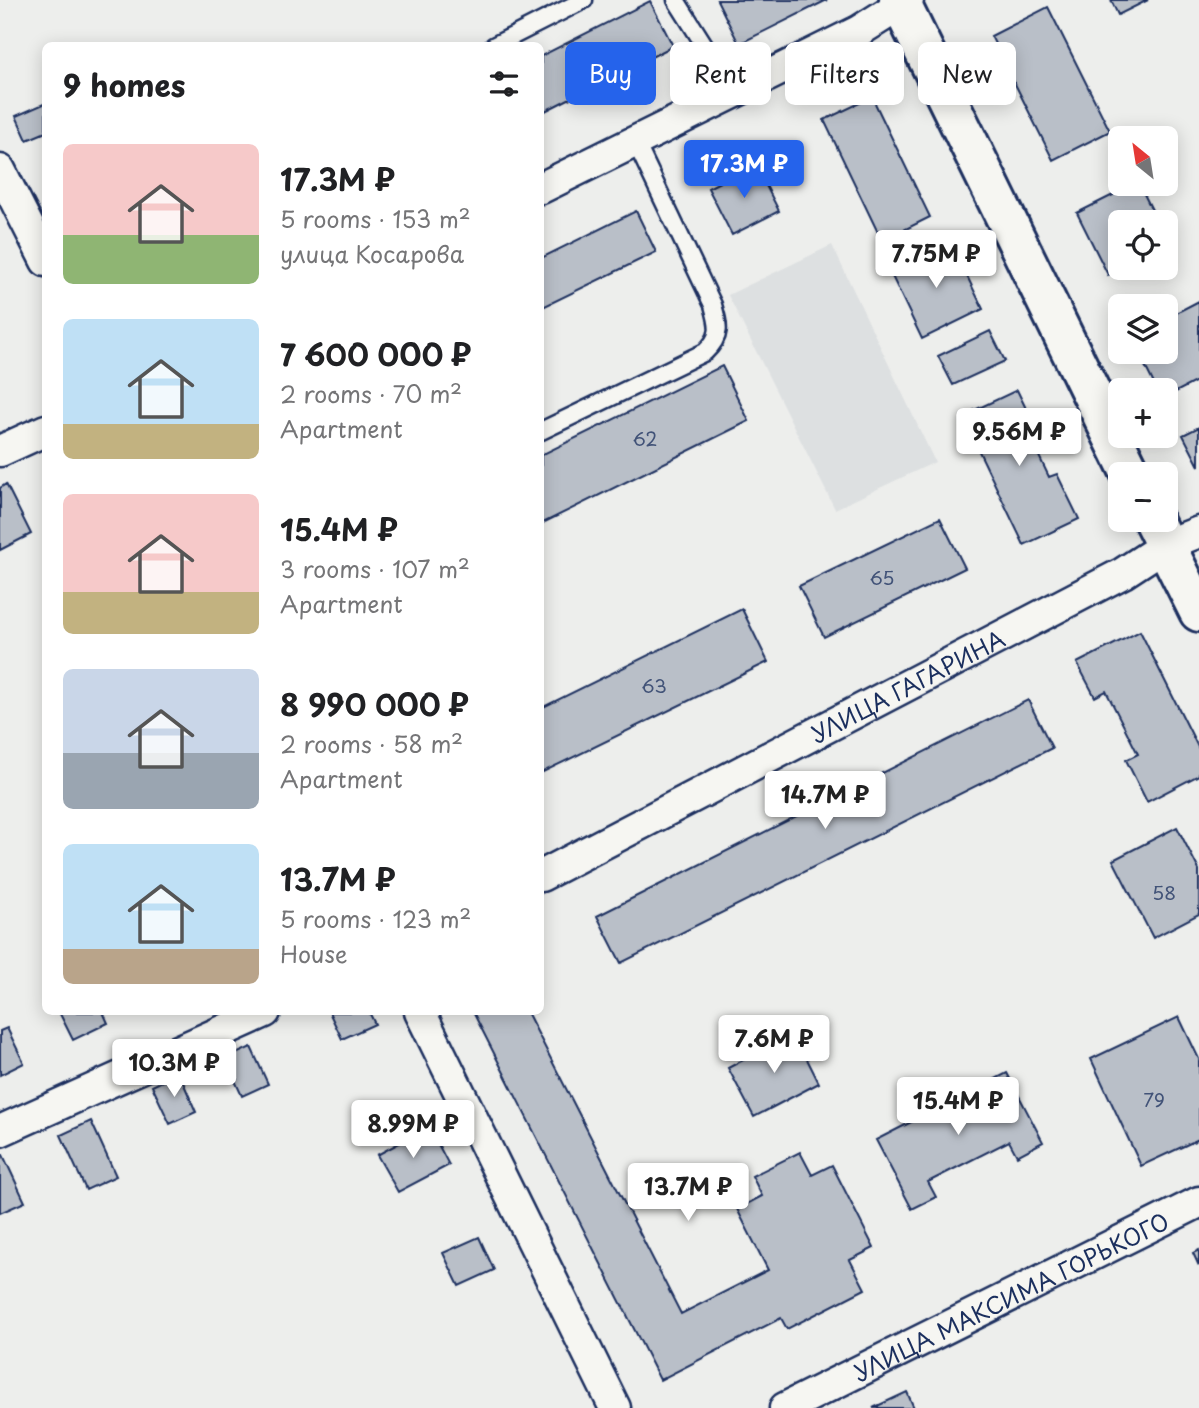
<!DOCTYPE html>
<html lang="en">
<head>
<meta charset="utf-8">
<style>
  :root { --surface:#fff; --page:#f2f2f2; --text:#202124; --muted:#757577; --accent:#2563eb }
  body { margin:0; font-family:"Playpen Sans",sans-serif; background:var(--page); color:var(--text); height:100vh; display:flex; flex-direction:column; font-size:26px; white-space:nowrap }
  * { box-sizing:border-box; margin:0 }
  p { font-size:23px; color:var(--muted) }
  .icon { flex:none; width:38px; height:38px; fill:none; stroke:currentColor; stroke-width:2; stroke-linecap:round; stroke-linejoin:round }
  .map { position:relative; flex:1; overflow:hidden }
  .side { position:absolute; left:42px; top:42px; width:502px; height:973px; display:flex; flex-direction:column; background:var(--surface); border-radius:10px; box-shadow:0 4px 18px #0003 }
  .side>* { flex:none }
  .guide { position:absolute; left:565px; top:42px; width:528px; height:63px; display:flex; gap:14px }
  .needle { width:46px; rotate:330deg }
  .buttons { position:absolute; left:1108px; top:126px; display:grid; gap:14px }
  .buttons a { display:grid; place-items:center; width:70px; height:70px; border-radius:10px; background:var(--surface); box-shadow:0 4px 18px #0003; font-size:35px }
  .price { position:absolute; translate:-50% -60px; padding:0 16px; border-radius:7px; background:#fff; color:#222; font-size:23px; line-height:46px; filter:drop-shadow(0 2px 4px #0008) }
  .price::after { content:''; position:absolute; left:50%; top:42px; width:21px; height:16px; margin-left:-10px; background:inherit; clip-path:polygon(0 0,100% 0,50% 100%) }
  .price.active { background:var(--accent); color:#fff }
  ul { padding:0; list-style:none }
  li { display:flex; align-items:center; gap:21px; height:175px; padding:0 21px }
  li span { display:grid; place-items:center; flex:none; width:196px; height:140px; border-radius:10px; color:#555 }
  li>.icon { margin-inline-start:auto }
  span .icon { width:84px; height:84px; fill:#fffc; stroke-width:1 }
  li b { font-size:30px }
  h2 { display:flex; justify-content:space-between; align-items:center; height:84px; padding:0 21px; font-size:30px }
  .tag { padding:0 24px; border-radius:10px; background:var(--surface); box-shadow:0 4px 18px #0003; font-size:24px; line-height:63px }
  .tag.active { background:var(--accent); color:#fff }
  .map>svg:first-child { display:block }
  .built { fill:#dde0e1 }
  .building { fill:#b9bfc8; stroke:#1b2f5e; stroke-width:2 }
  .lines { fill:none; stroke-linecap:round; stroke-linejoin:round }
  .lane-casing { stroke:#1b2f5e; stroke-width:21 }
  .street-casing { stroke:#1b2f5e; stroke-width:35 }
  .primary-casing { stroke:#1b2f5e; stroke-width:44 }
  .lane { stroke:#f6f6f2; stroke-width:16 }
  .street { stroke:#f6f6f2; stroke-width:30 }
  .primary { stroke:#f6f6f2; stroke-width:38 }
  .labels { text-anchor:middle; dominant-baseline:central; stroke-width:5; stroke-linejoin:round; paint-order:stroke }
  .number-label { font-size:19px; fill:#425378 }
  .street-label { font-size:23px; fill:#1b2f5e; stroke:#f6f6f2 }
</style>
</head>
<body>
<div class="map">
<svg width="1199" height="1408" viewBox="0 0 1199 1408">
  <rect width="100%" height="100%" fill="#edeeec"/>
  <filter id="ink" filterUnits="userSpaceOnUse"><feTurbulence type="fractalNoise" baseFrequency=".0143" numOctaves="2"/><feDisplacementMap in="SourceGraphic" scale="14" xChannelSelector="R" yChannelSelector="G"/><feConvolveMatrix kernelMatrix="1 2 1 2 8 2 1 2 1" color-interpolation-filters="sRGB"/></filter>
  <g filter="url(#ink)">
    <path class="built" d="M832,245L935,462L835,509L728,295Z"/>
    <path class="building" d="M717,0H827L739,44Z
      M1111,0H1148L1118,15Z
      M650,1L673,46L541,113V56Z
      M1048,7L1110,131L1053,160L991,36Z
      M872,97L930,217L882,241L824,120Z
      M46,103V132L27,140L16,116Z
      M755,164L779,211L732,235L708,188Z
      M1135,184H1139L1158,222H1120V268H1123L1108,275L1077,213Z
      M636,211L656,252L541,308V258Z
      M950,241L983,309L922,339L889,270Z
      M1199,301V380L1166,397V390H1157L1138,352H1166V318Z
      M990,331L1005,361L953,385L938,356Z
      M722,366L749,421L541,524V455Z
      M1017,390L1036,429L1028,433L1049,477L1057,474L1079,519L1024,545L962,416Z
      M1199,427V466L1183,435Z
      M6,484L31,534L0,550V488Z
      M940,518L965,568L824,637L799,586Z
      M742,609L768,662L541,773V708Z
      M1140,631L1199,749V775L1147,802L1126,760L1138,754L1106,691L1095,697L1077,663Z
      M1028,700L1052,748L621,963L597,916Z
      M1177,827L1199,870V914L1153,938L1113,860Z
      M59,1012H103L108,1023L73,1040Z
      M329,1012H369L375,1024L342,1039Z
      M473,1012H527L681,1314L768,1270L737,1209L762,1196L752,1176L800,1152L812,1175L832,1165L874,1248L850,1260L865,1289L787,1329L781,1318L660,1380Z
      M1179,1017L1199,1059V1139L1141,1166L1091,1059Z
      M7,1028L24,1063L0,1075V1031Z
      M794,1033L819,1083L754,1117L728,1068Z
      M251,1047L268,1084L242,1096L225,1059Z
      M179,1073L196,1112L170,1124L152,1086Z
      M1007,1073L1043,1142L1017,1156L1009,1141L928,1182L936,1197L912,1209L876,1140Z
      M91,1121L116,1176L86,1190L61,1135Z
      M429,1127L449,1165L398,1192L377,1155Z
      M3,1155L25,1202L0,1213V1157Z
      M479,1237L494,1270L459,1286L443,1253Z
      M1199,1250V1266L1193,1253Z
      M907,1392L914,1408H873Z"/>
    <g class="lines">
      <g class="lane-casing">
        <path id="lane" d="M676,0L734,92
          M493,46L584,0
          M541,431L705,352C722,336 719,326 713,305L635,141"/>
      </g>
      <g class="street-casing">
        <g id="street">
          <path d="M0,170L46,261"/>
          <path d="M541,188L859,31L908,0"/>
          <path d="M0,451L46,430"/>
          <path id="s1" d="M541,876L1123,573L1166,545L1199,532"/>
          <path d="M420,1012L615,1408"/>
          <path d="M0,1131L265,1012"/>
          <path id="s2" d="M785,1408L1199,1202"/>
        </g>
      </g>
      <g class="primary-casing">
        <path id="primary" d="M899,0L1131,474
          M1153,520L1199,612"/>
      </g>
      <use href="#lane" class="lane"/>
      <use href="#street" class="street"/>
      <use href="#primary" class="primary"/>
    </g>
  </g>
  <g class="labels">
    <g class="number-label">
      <text x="645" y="438">62</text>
      <text x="882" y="577">65</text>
      <text x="654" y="685">63</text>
      <text x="1164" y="892">58</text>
      <text x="1154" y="1099">79</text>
    </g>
    <g class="street-label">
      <text stroke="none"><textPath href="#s1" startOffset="413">УЛИЦА ГАГАРИНА</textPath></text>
      <text stroke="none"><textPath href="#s2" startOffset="252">УЛИЦА МАКСИМА ГОРЬКОГО</textPath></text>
    </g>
  </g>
</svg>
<div class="buttons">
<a><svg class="needle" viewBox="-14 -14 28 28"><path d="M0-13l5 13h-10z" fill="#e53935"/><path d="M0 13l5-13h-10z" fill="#757577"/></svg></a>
<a><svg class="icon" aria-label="locate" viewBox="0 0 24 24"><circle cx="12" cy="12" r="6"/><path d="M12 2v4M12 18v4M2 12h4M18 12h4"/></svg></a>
<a><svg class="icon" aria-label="layers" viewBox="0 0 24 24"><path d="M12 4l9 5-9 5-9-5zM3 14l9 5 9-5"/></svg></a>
<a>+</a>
<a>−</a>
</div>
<b class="price active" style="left:744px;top:200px">17.3M ₽</b>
<b class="price" style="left:936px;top:290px">7.75M ₽</b>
<b class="price" style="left:1019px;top:468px">9.56M ₽</b>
<b class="price" style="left:825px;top:831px">14.7M ₽</b>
<b class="price" style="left:774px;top:1075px">7.6M ₽</b>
<b class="price" style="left:174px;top:1099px">10.3M ₽</b>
<b class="price" style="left:958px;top:1137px">15.4M ₽</b>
<b class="price" style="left:413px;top:1160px">8.99M ₽</b>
<b class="price" style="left:688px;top:1223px">13.7M ₽</b>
<div class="guide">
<a class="tag active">Buy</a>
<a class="tag">Rent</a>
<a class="tag">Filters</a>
<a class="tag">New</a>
</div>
<section class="side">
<h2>9 homes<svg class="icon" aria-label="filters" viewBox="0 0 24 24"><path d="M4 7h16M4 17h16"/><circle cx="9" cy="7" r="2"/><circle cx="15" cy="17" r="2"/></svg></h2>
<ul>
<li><span style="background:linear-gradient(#f6c9c9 65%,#8fb573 0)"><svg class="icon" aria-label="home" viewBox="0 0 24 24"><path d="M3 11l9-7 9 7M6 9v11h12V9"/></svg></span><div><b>17.3M ₽</b><p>5 rooms · 153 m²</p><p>улица Косарова</p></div></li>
<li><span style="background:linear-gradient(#bfe0f5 75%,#c2b280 0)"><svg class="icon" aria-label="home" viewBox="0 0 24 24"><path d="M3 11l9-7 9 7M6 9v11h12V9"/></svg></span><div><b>7 600 000 ₽</b><p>2 rooms · 70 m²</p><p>Apartment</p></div></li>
<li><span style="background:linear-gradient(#f6c9c9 70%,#c2b280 0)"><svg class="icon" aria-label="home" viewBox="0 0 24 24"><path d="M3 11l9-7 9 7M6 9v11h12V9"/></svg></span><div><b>15.4M ₽</b><p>3 rooms · 107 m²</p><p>Apartment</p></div></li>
<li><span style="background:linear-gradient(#c9d6e8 60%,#9aa5b1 0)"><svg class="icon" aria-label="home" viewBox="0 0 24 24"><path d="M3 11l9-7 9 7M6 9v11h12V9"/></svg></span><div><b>8 990 000 ₽</b><p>2 rooms · 58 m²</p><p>Apartment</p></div></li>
<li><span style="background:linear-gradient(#bfe0f5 75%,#b9a48a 0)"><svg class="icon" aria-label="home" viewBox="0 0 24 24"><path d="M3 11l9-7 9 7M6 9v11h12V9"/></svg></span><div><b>13.7M ₽</b><p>5 rooms · 123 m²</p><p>House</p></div></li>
</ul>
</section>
</div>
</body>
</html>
